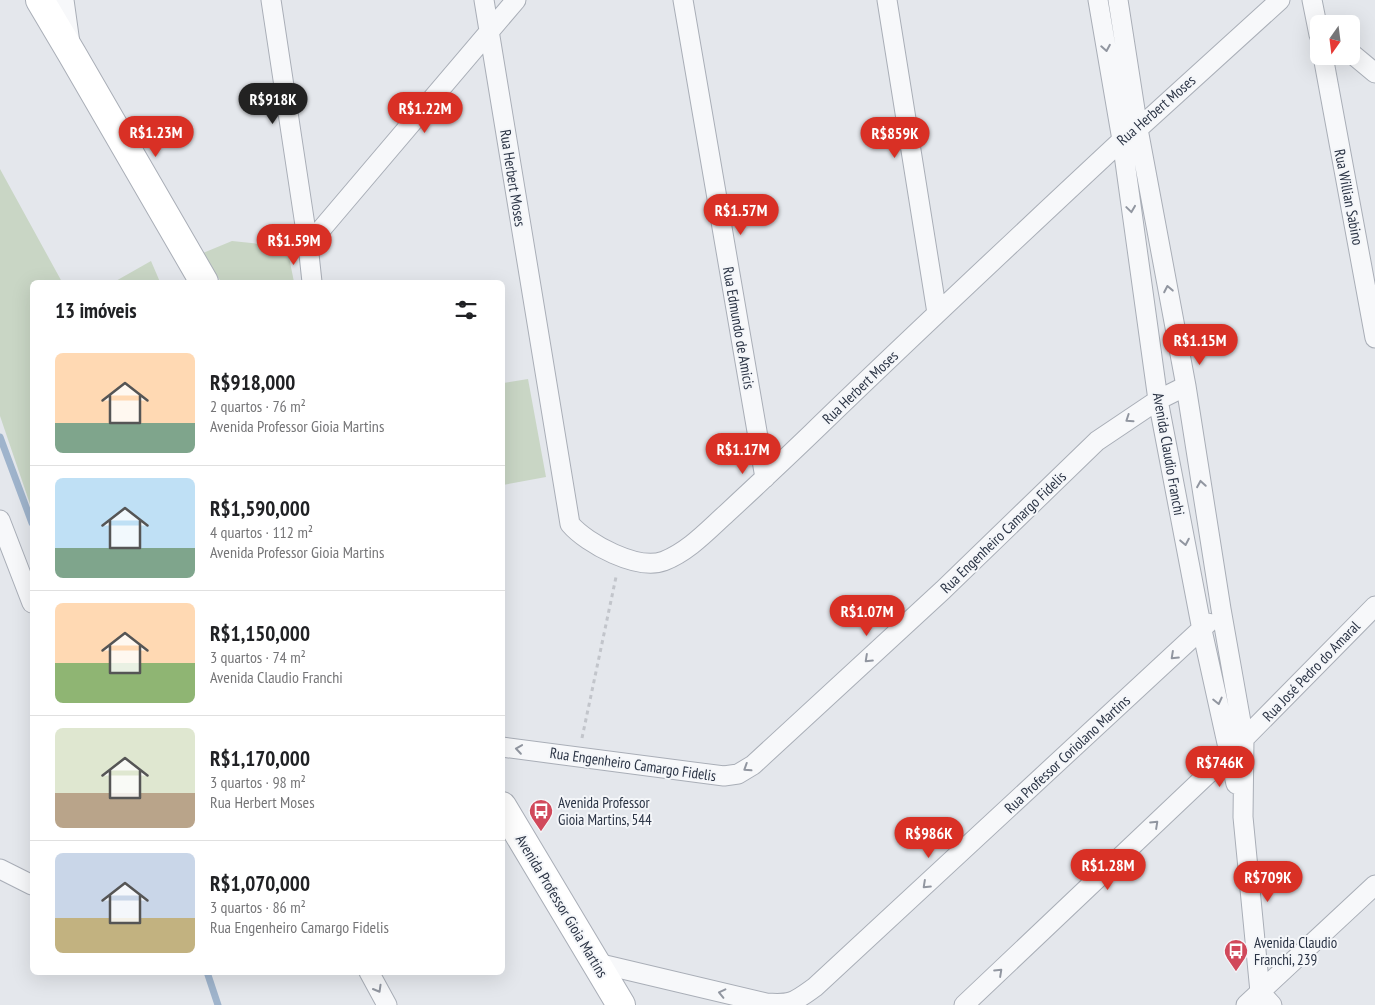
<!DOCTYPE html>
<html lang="pt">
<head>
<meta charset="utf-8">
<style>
  :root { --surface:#fff; --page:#f6f6f6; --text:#202124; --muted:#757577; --line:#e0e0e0; --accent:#d93025 }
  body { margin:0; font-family:"PT Sans Narrow",sans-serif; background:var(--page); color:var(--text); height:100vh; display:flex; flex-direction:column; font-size:19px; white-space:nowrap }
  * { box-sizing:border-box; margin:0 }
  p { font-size:16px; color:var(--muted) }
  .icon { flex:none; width:28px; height:28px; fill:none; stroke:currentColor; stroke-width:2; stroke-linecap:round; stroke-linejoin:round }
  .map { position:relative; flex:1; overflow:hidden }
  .drawer { position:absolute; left:30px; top:280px; width:475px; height:695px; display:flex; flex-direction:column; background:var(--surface); border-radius:8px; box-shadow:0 5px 20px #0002 }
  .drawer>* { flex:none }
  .needle { width:32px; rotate:194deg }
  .buttons { position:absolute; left:1310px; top:15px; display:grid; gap:10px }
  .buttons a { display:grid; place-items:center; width:50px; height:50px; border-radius:8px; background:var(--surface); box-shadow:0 5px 20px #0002; font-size:25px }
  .price { position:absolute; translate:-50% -42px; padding:0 11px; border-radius:18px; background:var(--accent); color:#fff; font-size:16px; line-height:32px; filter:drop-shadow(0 1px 2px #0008) }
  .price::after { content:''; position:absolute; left:50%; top:30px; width:15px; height:11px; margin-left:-8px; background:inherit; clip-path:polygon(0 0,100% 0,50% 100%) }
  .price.on { background:#222; color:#fff }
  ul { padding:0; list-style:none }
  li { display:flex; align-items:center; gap:15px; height:125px; padding:0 25px }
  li+li { border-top:1px solid var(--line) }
  li span { display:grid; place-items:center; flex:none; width:140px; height:100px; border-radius:8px; color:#555 }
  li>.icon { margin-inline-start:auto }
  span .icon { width:60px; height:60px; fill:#fffc; stroke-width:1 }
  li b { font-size:21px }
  h2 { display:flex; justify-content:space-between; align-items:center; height:60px; padding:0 25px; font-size:21px }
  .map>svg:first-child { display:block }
  .green { fill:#c9d6c5 }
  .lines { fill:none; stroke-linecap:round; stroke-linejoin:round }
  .stream { stroke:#9fb4cc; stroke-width:7 }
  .street-casing { stroke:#a9aeb7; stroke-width:21 }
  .secondary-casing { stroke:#a9aeb7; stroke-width:30 }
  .path { stroke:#c2c5cb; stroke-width:3; stroke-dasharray:4 4; stroke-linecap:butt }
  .street { stroke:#f7f8fa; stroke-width:19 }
  .secondary { stroke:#fff; stroke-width:28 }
  .oneway { stroke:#9196a0 }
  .labels { text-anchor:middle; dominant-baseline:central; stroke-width:4; stroke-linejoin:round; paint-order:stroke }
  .street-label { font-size:15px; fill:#2b3445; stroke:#f4f6f9 }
  .poi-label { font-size:15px; fill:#2b3445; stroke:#f4f6f9; text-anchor:start }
</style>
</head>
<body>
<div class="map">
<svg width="1375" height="1005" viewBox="0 0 1375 1005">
  <rect width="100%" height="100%" fill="#e4e7ec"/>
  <path class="green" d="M0,169L62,282H32V510L0,416Z
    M232,241L287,247L294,282H221L203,253Z
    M151,261L160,282H114Z
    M528,379L546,477L503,485V383Z"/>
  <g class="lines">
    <path class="stream" d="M0,437L32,523
      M207,972L218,1005"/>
    <g class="street-casing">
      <path id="street" d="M64,0L70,43
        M271,0L308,245L312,282
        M484,0L570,524C587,544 638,571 664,561C689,551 707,531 727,513C755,487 784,460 812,433C914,334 1018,237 1122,140L1138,129L1280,0
        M683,0L765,478
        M887,0L937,313
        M1098,0L1122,140L1158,400L1202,630L1236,784
        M1118,0L1138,129L1186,386L1221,609L1244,739L1243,817L1260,992L1272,1005
        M1312,0L1319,35
        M1351,53L1375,73
        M1323,56L1375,338
        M308,245L516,0
        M0,520L32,603
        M502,747L724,776L738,774L753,765L943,590L1097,441L1158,400L1186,386
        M0,869L32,885
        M597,963L766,1003C792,1005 794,1002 815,987L1208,623
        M369,972L387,1005
        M964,1005L1230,753L1375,606
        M1246,1005L1375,885"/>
    </g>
    <g class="secondary-casing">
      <path id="secondary" d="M40,0L72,54L204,282
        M502,806L621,1005"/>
    </g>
    <path class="path" d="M582,738L616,577"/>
    <use href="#street" class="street"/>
    <use href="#secondary" class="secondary"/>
  </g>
  <defs><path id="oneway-chevron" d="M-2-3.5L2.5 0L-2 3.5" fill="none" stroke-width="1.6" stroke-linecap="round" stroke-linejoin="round" transform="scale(1.25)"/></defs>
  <g class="oneway">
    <use href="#oneway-chevron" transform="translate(1106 48) rotate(80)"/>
    <use href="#oneway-chevron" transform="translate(1131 209) rotate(82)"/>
    <use href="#oneway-chevron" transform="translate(1168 289) rotate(-101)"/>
    <use href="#oneway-chevron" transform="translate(1129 419) rotate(146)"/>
    <use href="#oneway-chevron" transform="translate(1201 484) rotate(-99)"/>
    <use href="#oneway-chevron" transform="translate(1185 542) rotate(79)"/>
    <use href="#oneway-chevron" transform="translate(1174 656) rotate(137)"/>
    <use href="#oneway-chevron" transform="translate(868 659) rotate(137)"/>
    <use href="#oneway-chevron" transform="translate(1218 701) rotate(77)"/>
    <use href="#oneway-chevron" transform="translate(519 749) rotate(-172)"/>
    <use href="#oneway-chevron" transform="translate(747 768) rotate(147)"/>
    <use href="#oneway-chevron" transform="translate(1155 824) rotate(-43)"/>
    <use href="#oneway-chevron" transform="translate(926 885) rotate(137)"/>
    <use href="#oneway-chevron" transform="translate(999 972) rotate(-43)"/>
    <use href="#oneway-chevron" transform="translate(378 989) rotate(60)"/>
    <use href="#oneway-chevron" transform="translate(722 993) rotate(-167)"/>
  </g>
  <defs>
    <g id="bus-pin" transform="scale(1.25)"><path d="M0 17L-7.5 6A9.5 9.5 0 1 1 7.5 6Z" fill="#d1495b" stroke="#f4f6f9"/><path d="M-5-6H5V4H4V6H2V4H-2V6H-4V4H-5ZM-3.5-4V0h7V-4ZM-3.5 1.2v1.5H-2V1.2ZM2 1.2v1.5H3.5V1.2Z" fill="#fff"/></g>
  </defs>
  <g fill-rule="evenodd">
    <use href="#bus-pin" x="541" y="811"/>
    <use href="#bus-pin" x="1236" y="951"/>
  </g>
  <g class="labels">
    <g class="street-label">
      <text transform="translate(1156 110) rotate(-41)">Rua Herbert Moses</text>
      <text transform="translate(513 178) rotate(81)">Rua Herbert Moses</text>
      <text transform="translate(1349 197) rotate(79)">Rua Willian Sabino</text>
      <text transform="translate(739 328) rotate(80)">Rua Edmundo de Amicis</text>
      <text transform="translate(860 387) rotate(-44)">Rua Herbert Moses</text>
      <text transform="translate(1169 454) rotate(80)">Avenida Claudio Franchi</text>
      <text transform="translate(1003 532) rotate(-44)">Rua Engenheiro Camargo Fidelis</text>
      <text transform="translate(1311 671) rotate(-46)">Rua José Pedro do Amaral</text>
      <text transform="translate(1067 754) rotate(-43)">Rua Professor Coriolano Martins</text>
      <text transform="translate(633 764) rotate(8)">Rua Engenheiro Camargo Fidelis</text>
      <text transform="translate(562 906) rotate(59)">Avenida Professor Gioia Martins</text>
    </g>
    <g class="poi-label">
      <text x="558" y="802">Avenida Professor<tspan x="558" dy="17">Gioia Martins, 544</tspan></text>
      <text x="1254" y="942">Avenida Claudio<tspan x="1254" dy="17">Franchi, 239</tspan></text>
    </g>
  </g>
</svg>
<div class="buttons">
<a><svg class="needle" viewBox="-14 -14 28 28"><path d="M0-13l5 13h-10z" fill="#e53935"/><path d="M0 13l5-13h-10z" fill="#757577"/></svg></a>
</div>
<b class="price on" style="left:273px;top:125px">R$918K</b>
<b class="price" style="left:425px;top:134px">R$1.22M</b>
<b class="price" style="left:156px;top:158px">R$1.23M</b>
<b class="price" style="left:895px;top:159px">R$859K</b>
<b class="price" style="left:741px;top:236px">R$1.57M</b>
<b class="price" style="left:294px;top:266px">R$1.59M</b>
<b class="price" style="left:1200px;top:366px">R$1.15M</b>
<b class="price" style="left:743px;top:475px">R$1.17M</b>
<b class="price" style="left:867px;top:637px">R$1.07M</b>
<b class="price" style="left:1220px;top:788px">R$746K</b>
<b class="price" style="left:929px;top:859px">R$986K</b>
<b class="price" style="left:1108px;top:891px">R$1.28M</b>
<b class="price" style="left:1268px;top:903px">R$709K</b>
<section class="drawer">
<h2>13 imóveis<svg class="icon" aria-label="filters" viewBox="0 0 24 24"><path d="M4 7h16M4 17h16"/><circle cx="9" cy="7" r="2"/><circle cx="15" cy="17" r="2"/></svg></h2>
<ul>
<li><span style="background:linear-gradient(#ffd9b3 70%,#7fa58c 0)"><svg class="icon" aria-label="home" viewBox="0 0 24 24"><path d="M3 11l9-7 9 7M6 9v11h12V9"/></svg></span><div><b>R$918,000</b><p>2 quartos · 76 m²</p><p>Avenida Professor Gioia Martins</p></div></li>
<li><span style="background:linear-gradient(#bfe0f5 70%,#7fa58c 0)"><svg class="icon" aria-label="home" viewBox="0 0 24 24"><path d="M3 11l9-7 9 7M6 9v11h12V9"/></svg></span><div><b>R$1,590,000</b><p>4 quartos · 112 m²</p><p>Avenida Professor Gioia Martins</p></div></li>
<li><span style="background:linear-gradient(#ffd9b3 60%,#8fb573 0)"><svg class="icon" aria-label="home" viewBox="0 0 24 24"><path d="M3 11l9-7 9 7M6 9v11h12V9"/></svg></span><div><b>R$1,150,000</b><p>3 quartos · 74 m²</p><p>Avenida Claudio Franchi</p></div></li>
<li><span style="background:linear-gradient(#dfe7d0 65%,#b9a48a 0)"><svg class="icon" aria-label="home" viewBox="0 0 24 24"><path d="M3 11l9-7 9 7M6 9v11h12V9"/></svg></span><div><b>R$1,170,000</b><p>3 quartos · 98 m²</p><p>Rua Herbert Moses</p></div></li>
<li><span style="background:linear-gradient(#c9d6e8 65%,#c2b280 0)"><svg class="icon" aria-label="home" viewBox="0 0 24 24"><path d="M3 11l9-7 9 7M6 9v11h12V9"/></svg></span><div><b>R$1,070,000</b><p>3 quartos · 86 m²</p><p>Rua Engenheiro Camargo Fidelis</p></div></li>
</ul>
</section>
</div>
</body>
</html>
